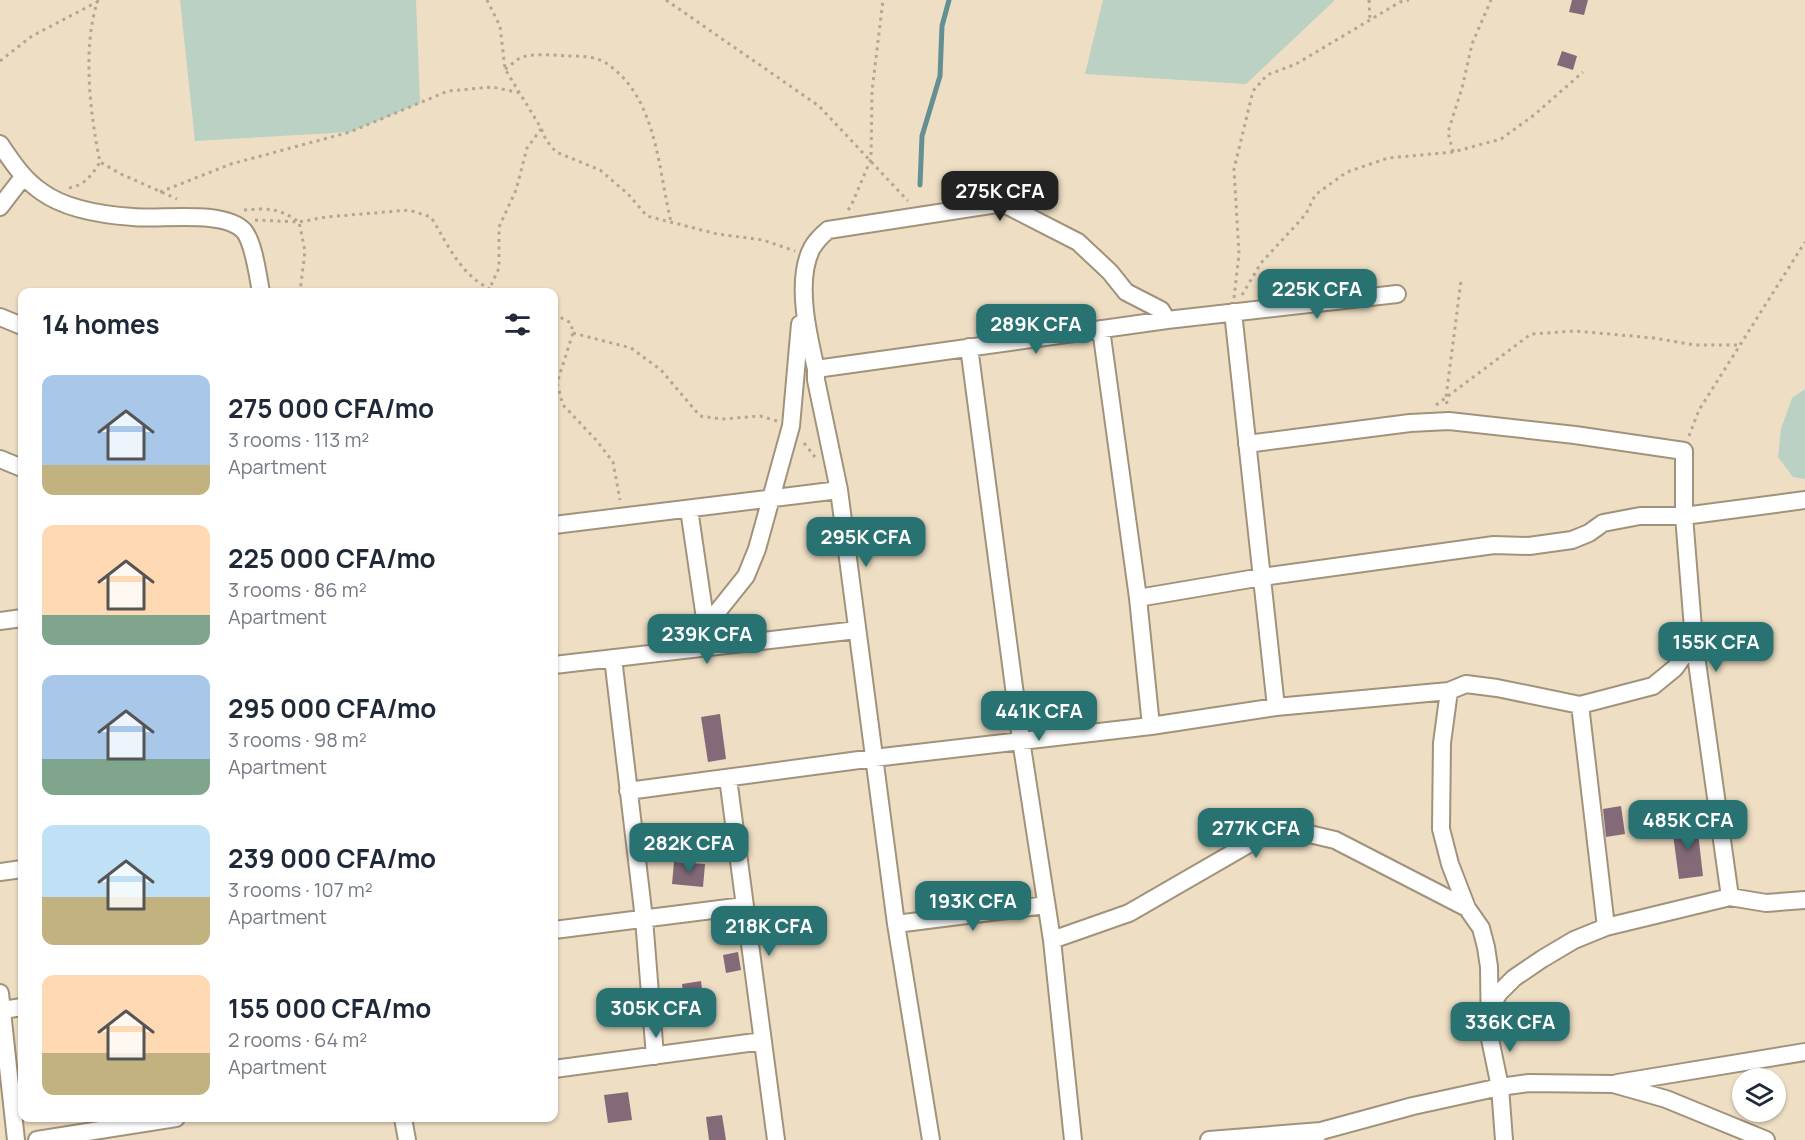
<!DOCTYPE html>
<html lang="en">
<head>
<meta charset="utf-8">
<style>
  :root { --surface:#fff; --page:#f2f2f3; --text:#1f2937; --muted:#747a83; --accent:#287271 }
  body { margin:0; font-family:Manrope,sans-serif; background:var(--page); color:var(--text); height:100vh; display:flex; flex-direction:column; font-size:22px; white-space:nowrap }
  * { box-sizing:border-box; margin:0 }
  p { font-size:20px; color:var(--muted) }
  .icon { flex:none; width:33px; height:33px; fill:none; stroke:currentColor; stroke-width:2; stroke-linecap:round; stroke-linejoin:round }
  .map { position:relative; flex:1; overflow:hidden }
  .sheet { position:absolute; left:18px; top:288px; width:540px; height:834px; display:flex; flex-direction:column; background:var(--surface); border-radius:12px; box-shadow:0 2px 4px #0004 }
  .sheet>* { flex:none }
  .fabs { position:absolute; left:1732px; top:1068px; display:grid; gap:12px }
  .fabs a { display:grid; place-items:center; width:54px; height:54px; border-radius:50%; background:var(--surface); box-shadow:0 2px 4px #0004; font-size:30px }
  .price { position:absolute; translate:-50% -51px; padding:0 14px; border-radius:12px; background:var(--accent); color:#fff; font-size:20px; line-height:39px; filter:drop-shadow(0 2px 3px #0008) }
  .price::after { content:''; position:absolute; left:50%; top:36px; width:18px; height:14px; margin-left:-9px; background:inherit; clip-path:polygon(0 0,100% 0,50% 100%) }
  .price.selected { background:#222; color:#fff }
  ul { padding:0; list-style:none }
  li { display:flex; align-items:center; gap:18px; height:150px; padding:0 24px }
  li span { display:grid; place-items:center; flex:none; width:168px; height:120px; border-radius:12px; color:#555 }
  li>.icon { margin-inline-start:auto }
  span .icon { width:72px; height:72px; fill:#fffc; stroke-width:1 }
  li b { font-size:26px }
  h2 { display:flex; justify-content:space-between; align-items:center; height:72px; padding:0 24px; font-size:26px }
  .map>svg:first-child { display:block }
  .green { fill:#bad1c3 }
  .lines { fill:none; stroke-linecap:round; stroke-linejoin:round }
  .stream { stroke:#649094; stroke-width:5 }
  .building { fill:#846a78 }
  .minor-casing { stroke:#a1937b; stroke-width:20 }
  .path { stroke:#b4a792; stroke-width:3; stroke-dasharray:3 4.5; stroke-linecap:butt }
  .minor { stroke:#fff; stroke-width:16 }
</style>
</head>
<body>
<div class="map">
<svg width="1805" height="1140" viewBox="0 0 1805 1140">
  <rect width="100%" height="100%" fill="#eedec4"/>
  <path class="green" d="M180,0H416L420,103L350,132L195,141Z
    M1103,0H1335L1246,84L1085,74Z
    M1805,389V479L1793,477L1778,457L1781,429L1792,398Z"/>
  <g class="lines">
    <path class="stream" d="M920,185L922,136L940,76L942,26L949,0"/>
  </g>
  <path class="building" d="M1572,0H1588L1584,15L1569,12Z
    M1562,51L1577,56L1573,70L1557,65Z
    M720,714L726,759L708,762L701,717Z
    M1621,806L1625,834L1606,837L1603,809Z
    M1697,824L1703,876L1679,879L1672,827Z
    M674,862L705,864L703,887L672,884Z
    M738,952L741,970L726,973L723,955Z
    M701,981L706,1020L687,1023L682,984Z
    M628,1092L632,1120L608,1123L604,1095Z
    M722,1115L726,1140H709L706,1117Z"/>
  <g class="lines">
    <g class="minor-casing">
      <path id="minor" d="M0,144C12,162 24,180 42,192C67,210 103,215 133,217C161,220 224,209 244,231C254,243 258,277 261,292
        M0,207L23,177
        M1233,312L1276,707
        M0,317L22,326
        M1101,329L1138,598L1151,726
        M969,347L1021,740L1052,940L1073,1140
        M816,369C808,335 795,280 812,248C816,241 822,235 828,230L997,204H1004L1078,242L1110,272L1126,292L1161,310L1167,320
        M1247,444L1410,423L1449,421L1575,435L1684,451V516L1694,641L1730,897
        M0,459L22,468
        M689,509L707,632
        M554,525L839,490
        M1138,598L1262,577L1494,545L1529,546L1572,540L1589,533L1603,523L1640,516H1684L1805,500
        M0,621L22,618
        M706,626L746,576L757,549L791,426L800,324
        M613,658L644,919L655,1056
        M554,665L857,630
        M1449,691L1442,743L1441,829L1450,864L1467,908L1481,928L1486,947L1489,967L1490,1039L1500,1087L1504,1140
        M1580,705L1606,927
        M728,778L776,1140
        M628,791L874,758L1151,726L1276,707L1449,691L1466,684L1497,688L1580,705L1653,686L1675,668L1694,641
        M0,872L22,869
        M896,924L1046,905
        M554,930L744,906
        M1052,940L1129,913L1259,838L1282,833H1305L1335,840L1467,908
        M0,993L16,1140
        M3,1010L22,1007
        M1489,1010L1499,993L1514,978L1542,959L1574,940L1606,927L1730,897L1766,903L1805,900
        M554,1069L763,1041
        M1617,1083L1805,1052
        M403,1118L407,1140
        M37,1140L176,1118
        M931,1140L896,924L839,490L816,380V369L1167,320L1397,294
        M1209,1140L1321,1131
        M1312,1140L1321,1131L1413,1106L1500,1087L1529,1083L1613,1084L1666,1099L1766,1140"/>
    </g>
    <path class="path" d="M98,0C82,46 90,114 100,162L121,174L177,199
      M487,0L500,26L505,69L541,128L546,140L556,152L600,170L628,194L647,216L717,234L763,240L795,251
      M666,0L819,106L908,201
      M1369,0L1370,21
      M0,61L32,36L97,2
      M505,69C510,66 515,61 520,58C530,53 554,55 566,56C579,56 595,56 606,63C657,97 658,168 671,222
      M1453,152L1448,132L1462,88L1472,44L1491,0
      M69,188C85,185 92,175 100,162
      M160,192L231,164L350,132L448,91L492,87L521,93
      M244,210C268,208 279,208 299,222L305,251L300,292
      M848,210L851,206L871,159L872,91L883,0
      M255,220L299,222L326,217L409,210L431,217C450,248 461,277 496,292
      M488,292L499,268V227L516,190L527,148L541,129
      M1242,295L1261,263L1306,214L1315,195L1347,172L1388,158L1453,152L1501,139L1534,115L1583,72
      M1234,298L1239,254L1234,169L1253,91L1267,75L1296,64L1400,2L1409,0
      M554,314L571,323L573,333L557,383L563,405L597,441L613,462L620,500
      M573,333L631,348L661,370L700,416L722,419L760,416L777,421
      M1447,404L1446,397L1461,281
      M1436,405L1531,334L1575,331L1654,338L1695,345H1739
      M1689,436L1699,410L1805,242
      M804,443L815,457"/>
    <use href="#minor" class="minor"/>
  </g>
</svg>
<div class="fabs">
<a><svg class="icon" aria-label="layers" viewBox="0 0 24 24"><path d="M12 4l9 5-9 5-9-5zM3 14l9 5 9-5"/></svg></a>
</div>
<b class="price selected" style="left:1000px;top:222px">275K CFA</b>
<b class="price" style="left:1317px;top:320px">225K CFA</b>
<b class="price" style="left:1036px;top:355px">289K CFA</b>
<b class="price" style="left:866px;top:568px">295K CFA</b>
<b class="price" style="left:707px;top:665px">239K CFA</b>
<b class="price" style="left:1716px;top:673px">155K CFA</b>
<b class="price" style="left:1039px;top:742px">441K CFA</b>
<b class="price" style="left:1688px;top:851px">485K CFA</b>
<b class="price" style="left:1256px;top:859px">277K CFA</b>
<b class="price" style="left:689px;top:874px">282K CFA</b>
<b class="price" style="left:973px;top:932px">193K CFA</b>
<b class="price" style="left:769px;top:957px">218K CFA</b>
<b class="price" style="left:656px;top:1039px">305K CFA</b>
<b class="price" style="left:1510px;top:1053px">336K CFA</b>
<section class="sheet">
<h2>14 homes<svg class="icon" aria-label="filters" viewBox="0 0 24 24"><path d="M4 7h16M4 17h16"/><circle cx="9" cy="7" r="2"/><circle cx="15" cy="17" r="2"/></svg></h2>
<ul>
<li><span style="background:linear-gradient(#a9c7e8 75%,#c2b280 0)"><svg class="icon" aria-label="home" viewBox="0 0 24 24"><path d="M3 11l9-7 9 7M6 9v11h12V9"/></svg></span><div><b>275 000 CFA/mo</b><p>3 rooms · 113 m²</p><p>Apartment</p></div></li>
<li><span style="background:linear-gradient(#ffd9b3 75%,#7fa58c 0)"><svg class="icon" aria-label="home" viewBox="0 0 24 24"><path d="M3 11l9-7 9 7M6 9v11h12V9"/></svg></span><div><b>225 000 CFA/mo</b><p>3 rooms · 86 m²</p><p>Apartment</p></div></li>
<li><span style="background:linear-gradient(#a9c7e8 70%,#7fa58c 0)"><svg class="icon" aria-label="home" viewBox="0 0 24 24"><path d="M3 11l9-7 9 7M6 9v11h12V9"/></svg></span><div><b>295 000 CFA/mo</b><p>3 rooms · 98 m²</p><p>Apartment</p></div></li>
<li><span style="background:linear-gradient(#bfe0f5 60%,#c2b280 0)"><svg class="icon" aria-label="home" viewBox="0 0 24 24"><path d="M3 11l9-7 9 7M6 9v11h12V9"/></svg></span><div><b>239 000 CFA/mo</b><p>3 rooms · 107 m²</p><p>Apartment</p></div></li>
<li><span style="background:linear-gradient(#ffd9b3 65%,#c2b280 0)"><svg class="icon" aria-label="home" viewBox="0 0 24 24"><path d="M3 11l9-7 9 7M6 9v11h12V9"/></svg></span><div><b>155 000 CFA/mo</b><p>2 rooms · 64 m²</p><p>Apartment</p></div></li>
</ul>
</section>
</div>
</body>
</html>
